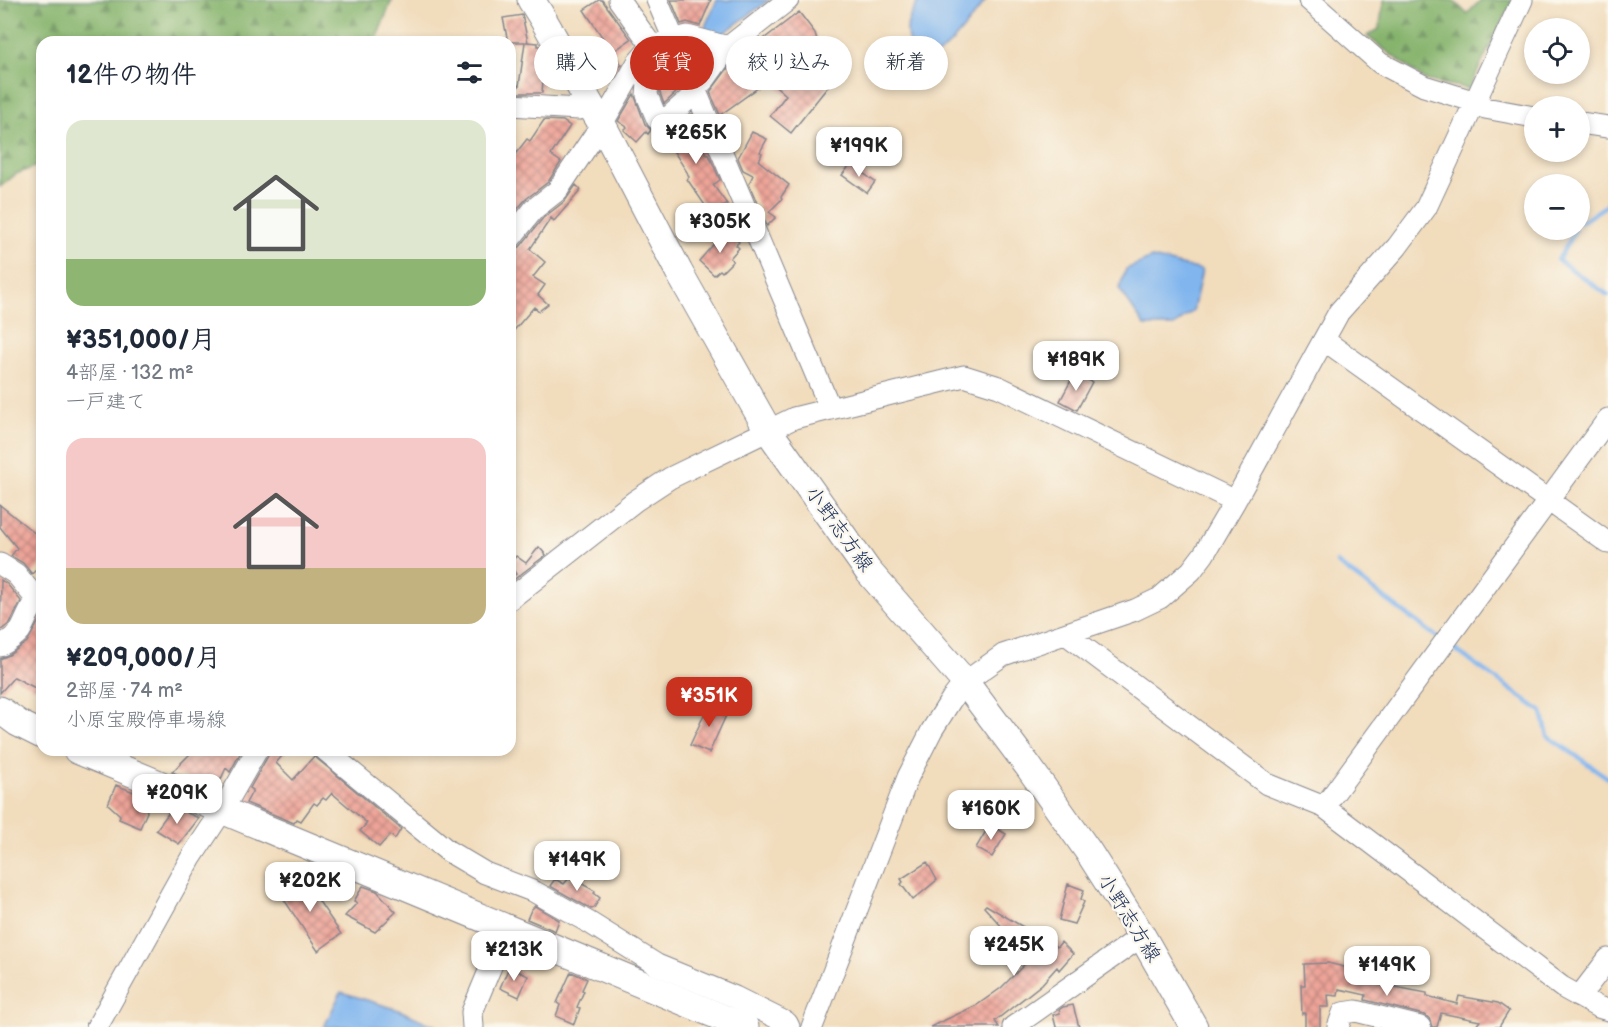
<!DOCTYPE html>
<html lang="ja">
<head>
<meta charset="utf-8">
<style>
  :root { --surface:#fff; --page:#f2f2f3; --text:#1f2937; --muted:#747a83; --accent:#c8321e }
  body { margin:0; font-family:"Balsamiq Sans","Klee One",sans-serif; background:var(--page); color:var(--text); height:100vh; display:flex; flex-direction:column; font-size:22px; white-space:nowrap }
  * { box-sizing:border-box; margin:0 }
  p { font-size:20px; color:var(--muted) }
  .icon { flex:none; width:33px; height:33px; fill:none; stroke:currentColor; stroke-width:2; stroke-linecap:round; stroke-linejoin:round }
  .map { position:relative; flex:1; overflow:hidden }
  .details { position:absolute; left:36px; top:36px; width:480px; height:720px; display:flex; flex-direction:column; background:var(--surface); border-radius:18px; box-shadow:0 3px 9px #0003 }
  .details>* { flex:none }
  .banner { position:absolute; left:534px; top:36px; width:570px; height:54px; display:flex; gap:12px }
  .buttons { position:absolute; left:1524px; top:18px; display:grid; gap:12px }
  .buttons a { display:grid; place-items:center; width:66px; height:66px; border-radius:50%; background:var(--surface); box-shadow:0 3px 9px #0003; font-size:30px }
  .price { position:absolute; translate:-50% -51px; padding:0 14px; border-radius:12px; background:#fff; color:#222; font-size:20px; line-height:39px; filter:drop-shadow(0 2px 3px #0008) }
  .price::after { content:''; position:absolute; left:50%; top:36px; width:18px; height:14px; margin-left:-9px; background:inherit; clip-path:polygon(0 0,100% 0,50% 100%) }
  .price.selected { background:var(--accent); color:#fff }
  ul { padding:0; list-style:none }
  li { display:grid; align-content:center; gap:12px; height:318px; padding:0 30px }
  li span { display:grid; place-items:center; height:186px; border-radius:18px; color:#555 }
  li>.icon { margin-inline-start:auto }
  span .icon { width:108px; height:108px; fill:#fffc; stroke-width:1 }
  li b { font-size:26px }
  h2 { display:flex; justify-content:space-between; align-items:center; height:72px; padding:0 30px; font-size:26px }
  .chip { padding:0 21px; border-radius:27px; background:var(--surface); box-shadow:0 3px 9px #0003; font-size:21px; line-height:54px }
  .chip.selected { background:var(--accent); color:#fff }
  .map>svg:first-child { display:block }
  .forest { fill:url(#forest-firs); stroke:#507165; stroke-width:1.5 }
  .water { fill:#80b5ee; stroke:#4e72a6; stroke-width:1.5 }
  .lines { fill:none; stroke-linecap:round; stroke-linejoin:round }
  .stream { stroke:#80b5ee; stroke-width:4.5 }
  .building { fill:url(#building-cross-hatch) }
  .minor-casing { stroke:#86868d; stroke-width:23 }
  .major-casing { stroke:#86868d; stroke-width:29 }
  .minor { stroke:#fff; stroke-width:21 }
  .major { stroke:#fff; stroke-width:27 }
  .labels { text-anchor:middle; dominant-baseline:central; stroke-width:4.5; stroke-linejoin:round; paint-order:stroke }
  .street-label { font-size:20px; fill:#1b2f5e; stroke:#fbf7ec }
</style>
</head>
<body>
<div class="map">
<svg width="1608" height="1027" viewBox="0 0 1608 1027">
  <defs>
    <pattern id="forest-firs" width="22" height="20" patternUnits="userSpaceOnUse" patternTransform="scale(1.5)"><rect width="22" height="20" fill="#85b36c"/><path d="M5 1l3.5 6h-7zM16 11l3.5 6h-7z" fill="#6c925c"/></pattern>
    <pattern id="building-cross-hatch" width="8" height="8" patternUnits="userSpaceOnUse" patternTransform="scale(1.5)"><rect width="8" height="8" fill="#eea498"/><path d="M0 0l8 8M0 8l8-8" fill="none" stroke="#c0867f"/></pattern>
  </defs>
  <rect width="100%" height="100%" fill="#fbf7ec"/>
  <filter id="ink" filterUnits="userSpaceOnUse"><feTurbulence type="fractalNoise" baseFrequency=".0167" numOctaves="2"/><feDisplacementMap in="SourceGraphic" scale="12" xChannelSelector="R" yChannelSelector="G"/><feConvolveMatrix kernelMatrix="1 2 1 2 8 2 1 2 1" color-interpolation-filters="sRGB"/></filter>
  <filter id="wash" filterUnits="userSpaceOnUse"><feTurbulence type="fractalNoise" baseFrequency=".008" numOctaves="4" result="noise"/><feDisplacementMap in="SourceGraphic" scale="24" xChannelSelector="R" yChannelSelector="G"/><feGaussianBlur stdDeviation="1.35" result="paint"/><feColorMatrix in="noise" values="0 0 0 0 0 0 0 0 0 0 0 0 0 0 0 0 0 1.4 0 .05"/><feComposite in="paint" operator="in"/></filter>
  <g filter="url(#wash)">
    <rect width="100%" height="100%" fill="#f1dcbc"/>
    <path class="forest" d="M0,0H392L375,42H42V164L16,174L0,187Z
      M1384,0H1453L1467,14L1481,0H1513L1469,89L1425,80L1367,36L1379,29Z"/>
    <path class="water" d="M717,0H769L724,33H702Z
      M919,0H986C977,11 944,59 929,57C922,56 915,48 909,44C904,24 909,18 919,0Z
      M1152,258L1202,270L1193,311L1174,326H1145L1119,289L1126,269Z
      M341,992L399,1010L437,1027H324Z"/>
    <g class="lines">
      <path class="stream" d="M1580,223L1607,205L1608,202
        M1575,230L1558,260L1608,295
        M1337,563L1441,640
        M1450,646L1542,712L1548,736L1608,778"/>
    </g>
    <g id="blocks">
      <path class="building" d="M599,0H602L631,39L613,52L622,65L605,76L589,68L594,57L609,47L584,10Z
        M671,0H711L700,26L687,22L681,24Z
        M799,12L815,33L830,84L791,133L770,116L786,95L769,80L720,115L710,92L731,64Z
        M522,15L528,42H526L538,43V46H540L545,55L542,93H515L517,85L519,86L525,42H508L503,18Z
        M672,67L681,88L664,104L660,93L662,72Z
        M634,94L645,124L651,130L648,134L646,132L637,142L624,130L627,127L618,121Z
        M692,114L694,119L687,124L707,155H709L720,180L713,185L727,204L711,214L687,179L689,177L687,172L662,133L672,131Z
        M544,120L563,121L570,126L551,155L561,162L548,182L526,199L513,214L510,212V161L527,139L530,141Z
        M752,132L767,139L760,152L762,153L759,161L789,185L781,197L782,199L769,212L776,217L767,226L762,215L764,213L760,210L749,184L753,175L743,170L738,158Z
        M851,164L875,182L867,193L842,175Z
        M576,185L581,190L554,221L551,218L530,249L545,262L533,277L545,285L538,295L548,304L539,311L534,307L510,335V252L520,247L543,218L565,201Z
        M726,230L739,242L736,245L739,248L730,258L733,261L722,272L720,270L714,275L699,261Z
        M1075,373L1092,382L1077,410L1060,401Z
        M0,505L42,539V564L32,574L23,563L11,556L17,548L0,527Z
        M539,547L546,555L512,581L510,579L516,574L510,564L516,556L526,563Z
        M1,580L7,584L21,601L10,623L0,631Z
        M42,616V683L39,690L14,677L0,693V659L9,655L27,642Z
        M710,702L728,711L709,753L690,745Z
        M194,750H242L230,772L226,768L216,790L172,772Z
        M270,750H287L276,763L293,780L314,756L401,829L395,839L390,835L379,847L360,831L367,823L332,793L326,800L323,798L317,805L314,803L301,821L297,819L294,823L246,803L253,790L250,788L268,756Z
        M116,785L144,796L147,812L140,828L119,819L120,815L108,804Z
        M173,807L199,818L179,844L156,830Z
        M990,824L1006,834L992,857L976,848Z
        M927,862L937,880L913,900L901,884L903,882L901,879Z
        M302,876L341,934L318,951L279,892Z
        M570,877L595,891L594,893L600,898L594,908L591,909L550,886L555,879L564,884Z
        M1068,884L1084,890L1081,899L1084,902L1074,924L1059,920Z
        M363,886L377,891L396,912L375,932L345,916L357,903L354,901Z
        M986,905L1057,947L1061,942L1073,954L1059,970L1057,967L1042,984L995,1021L999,1027H930L977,1005L1001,988L1025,964L1018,954L1023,950L984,907Z
        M535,906L559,920L555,931L527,919L531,910Z
        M1328,963L1376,975V978L1396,983L1395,987L1427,993V996L1457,1004L1459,996L1498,1003L1509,1011L1499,1027H1475L1480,1021L1441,1013L1437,1027H1432L1429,1018L1424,1015L1365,1000L1366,995L1339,989L1338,996L1328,995L1329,1007H1320V1027H1305V1013L1302,1014L1301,985H1305L1304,964Z
        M509,967L528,976L519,997L500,988Z
        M571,972L587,979L582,990L584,991L577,1007L580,1008L574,1024L556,1016L560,1005L557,1003Z
        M1073,1005L1079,1027H1056L1053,1015L1060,1013L1059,1010L1063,1007Z"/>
    </g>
  </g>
  <g filter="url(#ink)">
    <use href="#blocks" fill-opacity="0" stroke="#86868d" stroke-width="1.5"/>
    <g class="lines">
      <g class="minor-casing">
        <path id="minor" d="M619,0L652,46
          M788,0L728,47L706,78L695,89L830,408
          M1309,0L1380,63L1424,86L1476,102L1485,108L1534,117
          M648,51L650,57L647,95L657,119L664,121L690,98L695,89L657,0
          M510,105L579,109L587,101
          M1580,123L1608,127
          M510,239L534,209L557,191L602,124L638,62L652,46L687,36L728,47
          M1324,340L1608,543
          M0,564L16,574L38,601
          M510,599L635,501L670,478L794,418L964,376L999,387L1235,501
          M1066,634L1267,784L1324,807L1562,987L1598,1007L1608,1010
          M0,646C7,642 15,637 20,631C27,620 29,605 42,599
          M325,750L448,851L485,873L535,892L590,923L657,965L735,997L787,1023L789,1027
          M1324,807L1608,419
          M1579,997L1608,959
          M97,1027L191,858L222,811L257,750
          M473,1027L472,1012L507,928
          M812,1027L908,777L932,730L951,700L965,682L1003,655L1135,610L1160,598L1191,571L1204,554L1235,501L1339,312L1397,247L1426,208L1522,0
          M1013,1027L1142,936
          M1338,1027L1343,1013L1356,1011L1420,1027"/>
      </g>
      <g class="major-casing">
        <path id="major" d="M531,0C558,40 576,84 602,124L679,272L768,430L868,571L965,682L1028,766L1088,851L1142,936L1194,1027
          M0,710L18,723L42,735
          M77,750L745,1027"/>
      </g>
      <use href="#minor" class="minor"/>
      <use href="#major" class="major"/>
    </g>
  </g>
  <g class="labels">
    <g class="street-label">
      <text transform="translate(839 529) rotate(54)">小野志方線</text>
      <text transform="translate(1129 918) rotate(58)">小野志方線</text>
    </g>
  </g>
</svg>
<div class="buttons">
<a><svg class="icon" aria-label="locate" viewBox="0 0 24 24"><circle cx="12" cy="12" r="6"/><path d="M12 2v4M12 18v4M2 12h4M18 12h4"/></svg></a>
<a>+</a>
<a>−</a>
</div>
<b class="price" style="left:696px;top:165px">¥265K</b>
<b class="price" style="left:859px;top:178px">¥199K</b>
<b class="price" style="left:720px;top:254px">¥305K</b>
<b class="price" style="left:1076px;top:392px">¥189K</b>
<b class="price selected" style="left:709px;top:728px">¥351K</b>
<b class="price" style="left:177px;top:825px">¥209K</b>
<b class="price" style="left:991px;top:841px">¥160K</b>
<b class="price" style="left:577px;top:892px">¥149K</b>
<b class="price" style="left:310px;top:913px">¥202K</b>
<b class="price" style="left:1014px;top:977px">¥245K</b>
<b class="price" style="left:514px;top:982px">¥213K</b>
<b class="price" style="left:1387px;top:997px">¥149K</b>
<div class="banner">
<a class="chip">購入</a>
<a class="chip selected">賃貸</a>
<a class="chip">絞り込み</a>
<a class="chip">新着</a>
</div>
<section class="details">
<h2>12件の物件<svg class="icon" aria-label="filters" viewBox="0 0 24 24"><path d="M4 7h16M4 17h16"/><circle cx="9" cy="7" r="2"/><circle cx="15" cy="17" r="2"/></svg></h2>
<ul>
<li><span style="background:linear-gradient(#dfe7d0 75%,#8fb573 0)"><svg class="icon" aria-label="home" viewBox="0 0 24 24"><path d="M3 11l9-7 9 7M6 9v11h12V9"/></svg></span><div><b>¥351,000/月</b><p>4部屋 · 132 m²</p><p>一戸建て</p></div></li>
<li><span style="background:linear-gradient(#f6c9c9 70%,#c2b280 0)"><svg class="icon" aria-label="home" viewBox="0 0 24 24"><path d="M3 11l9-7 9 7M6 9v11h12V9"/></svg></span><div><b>¥209,000/月</b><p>2部屋 · 74 m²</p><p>小原宝殿停車場線</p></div></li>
</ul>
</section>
</div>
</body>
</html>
